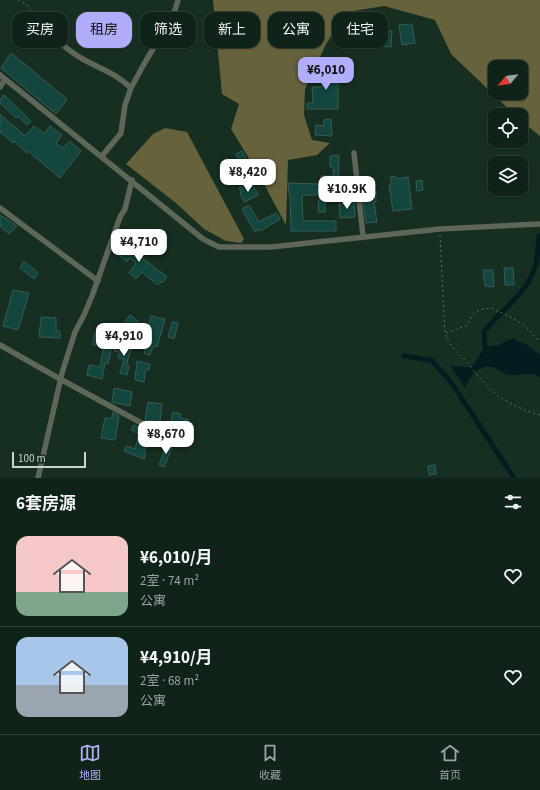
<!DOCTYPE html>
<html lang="zh">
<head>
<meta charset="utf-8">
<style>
  :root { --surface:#102318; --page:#1e2f25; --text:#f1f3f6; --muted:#9ca4a2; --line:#304037; --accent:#b0aefa }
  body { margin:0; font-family:"Source Sans 3","Noto Sans SC",sans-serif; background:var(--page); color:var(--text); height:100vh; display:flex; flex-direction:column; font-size:15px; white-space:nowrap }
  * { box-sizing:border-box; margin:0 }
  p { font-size:13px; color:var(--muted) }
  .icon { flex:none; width:22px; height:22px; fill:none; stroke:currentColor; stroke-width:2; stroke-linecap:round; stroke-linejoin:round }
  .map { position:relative; height:478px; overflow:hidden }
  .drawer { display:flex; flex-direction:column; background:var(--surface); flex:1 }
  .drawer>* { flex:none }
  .guide { position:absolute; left:12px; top:12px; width:516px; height:36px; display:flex; gap:8px }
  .needle { width:26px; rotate:241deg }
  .buttons { position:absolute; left:488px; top:60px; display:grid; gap:8px }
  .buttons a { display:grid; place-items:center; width:40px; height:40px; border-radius:8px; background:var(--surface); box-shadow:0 1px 3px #0004,0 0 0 1px var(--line); font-size:20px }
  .scale { position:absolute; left:12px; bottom:10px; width:74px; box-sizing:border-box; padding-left:4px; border:2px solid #c7d6cc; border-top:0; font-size:11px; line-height:14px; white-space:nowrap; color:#c7d6cc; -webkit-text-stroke:3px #162f20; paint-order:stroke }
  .price { position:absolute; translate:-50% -34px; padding:0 9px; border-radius:8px; background:#fff; color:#222; font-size:13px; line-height:26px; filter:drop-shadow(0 1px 2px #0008) }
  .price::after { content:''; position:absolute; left:50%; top:24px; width:12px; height:9px; margin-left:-6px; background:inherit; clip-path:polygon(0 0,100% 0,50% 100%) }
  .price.current { background:var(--accent); color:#111 }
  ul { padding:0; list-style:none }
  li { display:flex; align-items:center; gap:12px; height:100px; padding:0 16px }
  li+li { border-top:1px solid var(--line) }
  li span { display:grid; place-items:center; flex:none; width:112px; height:80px; border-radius:12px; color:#555 }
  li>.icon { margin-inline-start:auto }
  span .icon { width:48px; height:48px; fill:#fffc; stroke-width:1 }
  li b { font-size:17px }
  h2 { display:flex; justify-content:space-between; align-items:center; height:48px; padding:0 16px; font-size:17px }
  .tag { padding:0 14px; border-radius:12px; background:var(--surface); box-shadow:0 1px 3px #0004,0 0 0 1px var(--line); font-size:14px; line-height:36px }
  .tag.current { background:var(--accent); color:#111 }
  .tabs { display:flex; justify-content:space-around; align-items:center; height:56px; border-top:1px solid var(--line); background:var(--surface); font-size:11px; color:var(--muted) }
  .tabs a { display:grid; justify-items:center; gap:2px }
  .tabs .current { color:var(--accent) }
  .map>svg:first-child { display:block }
  .forest { fill:#65623c; fill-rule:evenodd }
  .water { fill:#021c20 }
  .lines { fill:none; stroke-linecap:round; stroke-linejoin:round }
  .canal { stroke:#021c20; stroke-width:5 }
  .building { fill:#12463e; stroke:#385b55 }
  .path { stroke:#5c7164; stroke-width:1; stroke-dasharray:2 3; stroke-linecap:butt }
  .minor { stroke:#5e6657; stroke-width:5.5 }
</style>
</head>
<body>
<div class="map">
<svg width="540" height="478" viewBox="0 0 540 478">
  <rect width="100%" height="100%" fill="#162f20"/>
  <path class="forest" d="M213,0H540V136L521,121V115H515L451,54L435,20L384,6L347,12L326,44L305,89L304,115L312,140L330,143L317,155L288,160L286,225L259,175L231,129L239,104L222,94ZM495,67H521V93H495Z
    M165,128L187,132L244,239L241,243L226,241L204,229L176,203L126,164L153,134Z"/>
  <path class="water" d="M513,339L527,345L540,355V378L534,374L512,375H507L494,367H484L474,372L465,388L450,365C477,370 471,366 485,347L499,345L508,340Z"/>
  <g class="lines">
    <path class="canal" d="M488,353L485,347L484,332C502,309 528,293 536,264C538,255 538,245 539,236
      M404,356L431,360L451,382L514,478"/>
  </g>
  <path class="building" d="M412,24L415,43L402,45L399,25Z
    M378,31H392L391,47L379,46V48H374L375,34H378Z
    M11,53L67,99L56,114L1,68Z
    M322,68H338V109H307V103H313L312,87H322Z
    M4,95L31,121L27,125L18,116L16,118L0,103V100Z
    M0,114L25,136L34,126L44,134L50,126L62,135L56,143L63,148L70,141L81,151L60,178L28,151L27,153L14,141L13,143L0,132Z
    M331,119L332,136L315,135L316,125L324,126V120Z
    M242,151L247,160L240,163L236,154Z
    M339,155L338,190L317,189V195H302L303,221H336V231H291L290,194H289L288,183L321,184V176H334L333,167H330V156Z
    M395,176L396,179L408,177L412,209L393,211L389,185H392L390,177Z
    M422,180L423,190L417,191L416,181Z
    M246,184L248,188L253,185L258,195L244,202L240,193L241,192L239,188Z
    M376,191V202H374L377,222L366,223L362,192Z
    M325,196V212H318L319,197Z
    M354,203L355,217L340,218L339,204Z
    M249,205L259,222L276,213L280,219L260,231L259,229L255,232L242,209Z
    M0,215L17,226L9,234L0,226Z
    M117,238L167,277L162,283L161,282L158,285L142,272L136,279L129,273L136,263L130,258L127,262L113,250Z
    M24,261L38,273L34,279L20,268Z
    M504,268H513L514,285H505Z
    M483,270H493L494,287L485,286Z
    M13,290L29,293L18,330L3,326Z
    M130,315L139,322L134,329L125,322Z
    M151,316L165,319L157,347L153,346L150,355L144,353L146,344L144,343Z
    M41,317L56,318V331H60V338L39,337Z
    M172,322L178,323L174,339L168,337Z
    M94,334L109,335L108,349L111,350L108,364L105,363L102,379L87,375L89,365L100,367L104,346L93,345Z
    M128,343L133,344L126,365L129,366L127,375L120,373L124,359L118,358L119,352L114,351L116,346L126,349Z
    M137,361L150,364L149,370L146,369L144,382L135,380Z
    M114,388L132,392L130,406L112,402Z
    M148,402L162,404L160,422L145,420Z
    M113,412L119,416L115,440L101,438L105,418H112Z
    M173,412L181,414L180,418L189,420L185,434L180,432L181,428L170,426Z
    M134,425L149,433L145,442H147L144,452L146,453L144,459L124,451L126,446L135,449L139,434L131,430Z
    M167,443L173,445L164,467L159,465Z
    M435,465L436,474L429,475L428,466Z"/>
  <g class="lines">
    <path class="path" d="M18,0L27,5L45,28
      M440,235L445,333C449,346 458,353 467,362C474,371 481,380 489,388C502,401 522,410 540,415
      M446,333L466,326L475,312L483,309L491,308L507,315L524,325L540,342"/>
    <path class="minor" d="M28,35L33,31C52,31 65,50 81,58C100,69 114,72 131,88
      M0,75L203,239L219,247H271L440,229L540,224
      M0,87L5,79
      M354,153L363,236
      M102,156L121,133L125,105L131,88L144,64L163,32L175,10L178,0
      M0,208L98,281
      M0,345L60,379L147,426
      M38,478L62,373L75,332L84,315L92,296L120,217L125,209L132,180"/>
  </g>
</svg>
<div class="buttons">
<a><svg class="needle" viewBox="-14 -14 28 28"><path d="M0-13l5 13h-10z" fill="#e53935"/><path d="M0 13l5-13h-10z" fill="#9ca4a2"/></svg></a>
<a><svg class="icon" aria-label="locate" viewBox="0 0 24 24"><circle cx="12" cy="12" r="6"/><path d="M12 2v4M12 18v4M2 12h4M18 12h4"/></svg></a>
<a><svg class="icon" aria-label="layers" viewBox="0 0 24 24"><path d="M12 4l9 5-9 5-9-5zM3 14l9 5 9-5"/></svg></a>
</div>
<div class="scale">100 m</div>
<b class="price current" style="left:326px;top:91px">¥6,010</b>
<b class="price" style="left:248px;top:193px">¥8,420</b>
<b class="price" style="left:347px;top:210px">¥10.9K</b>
<b class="price" style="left:139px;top:263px">¥4,710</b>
<b class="price" style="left:124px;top:357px">¥4,910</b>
<b class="price" style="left:166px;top:455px">¥8,670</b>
<div class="guide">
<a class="tag">买房</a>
<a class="tag current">租房</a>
<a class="tag">筛选</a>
<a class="tag">新上</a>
<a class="tag">公寓</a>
<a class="tag">住宅</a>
</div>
</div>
<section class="drawer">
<h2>6套房源<svg class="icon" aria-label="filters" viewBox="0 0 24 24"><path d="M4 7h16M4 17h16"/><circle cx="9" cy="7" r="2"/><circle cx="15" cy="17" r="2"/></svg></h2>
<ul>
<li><span style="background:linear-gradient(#f6c9c9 70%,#7fa58c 0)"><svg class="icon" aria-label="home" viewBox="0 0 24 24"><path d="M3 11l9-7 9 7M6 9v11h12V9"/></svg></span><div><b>¥6,010/月</b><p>2室 · 74 m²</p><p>公寓</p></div><svg class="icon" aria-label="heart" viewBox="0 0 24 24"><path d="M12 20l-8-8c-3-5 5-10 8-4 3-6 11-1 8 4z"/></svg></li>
<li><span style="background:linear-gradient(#a9c7e8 60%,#9aa5b1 0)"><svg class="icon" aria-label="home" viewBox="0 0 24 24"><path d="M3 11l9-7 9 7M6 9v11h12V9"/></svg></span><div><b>¥4,910/月</b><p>2室 · 68 m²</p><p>公寓</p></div><svg class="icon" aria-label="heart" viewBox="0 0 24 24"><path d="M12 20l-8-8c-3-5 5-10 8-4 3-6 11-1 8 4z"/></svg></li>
</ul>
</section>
<nav class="tabs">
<a class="current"><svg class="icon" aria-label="map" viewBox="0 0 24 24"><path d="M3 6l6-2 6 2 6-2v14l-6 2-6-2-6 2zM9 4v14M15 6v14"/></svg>地图</a>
<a><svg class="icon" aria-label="saved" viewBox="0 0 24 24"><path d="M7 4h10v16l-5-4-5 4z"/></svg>收藏</a>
<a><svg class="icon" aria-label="home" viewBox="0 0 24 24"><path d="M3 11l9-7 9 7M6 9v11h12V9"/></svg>首页</a>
</nav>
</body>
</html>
